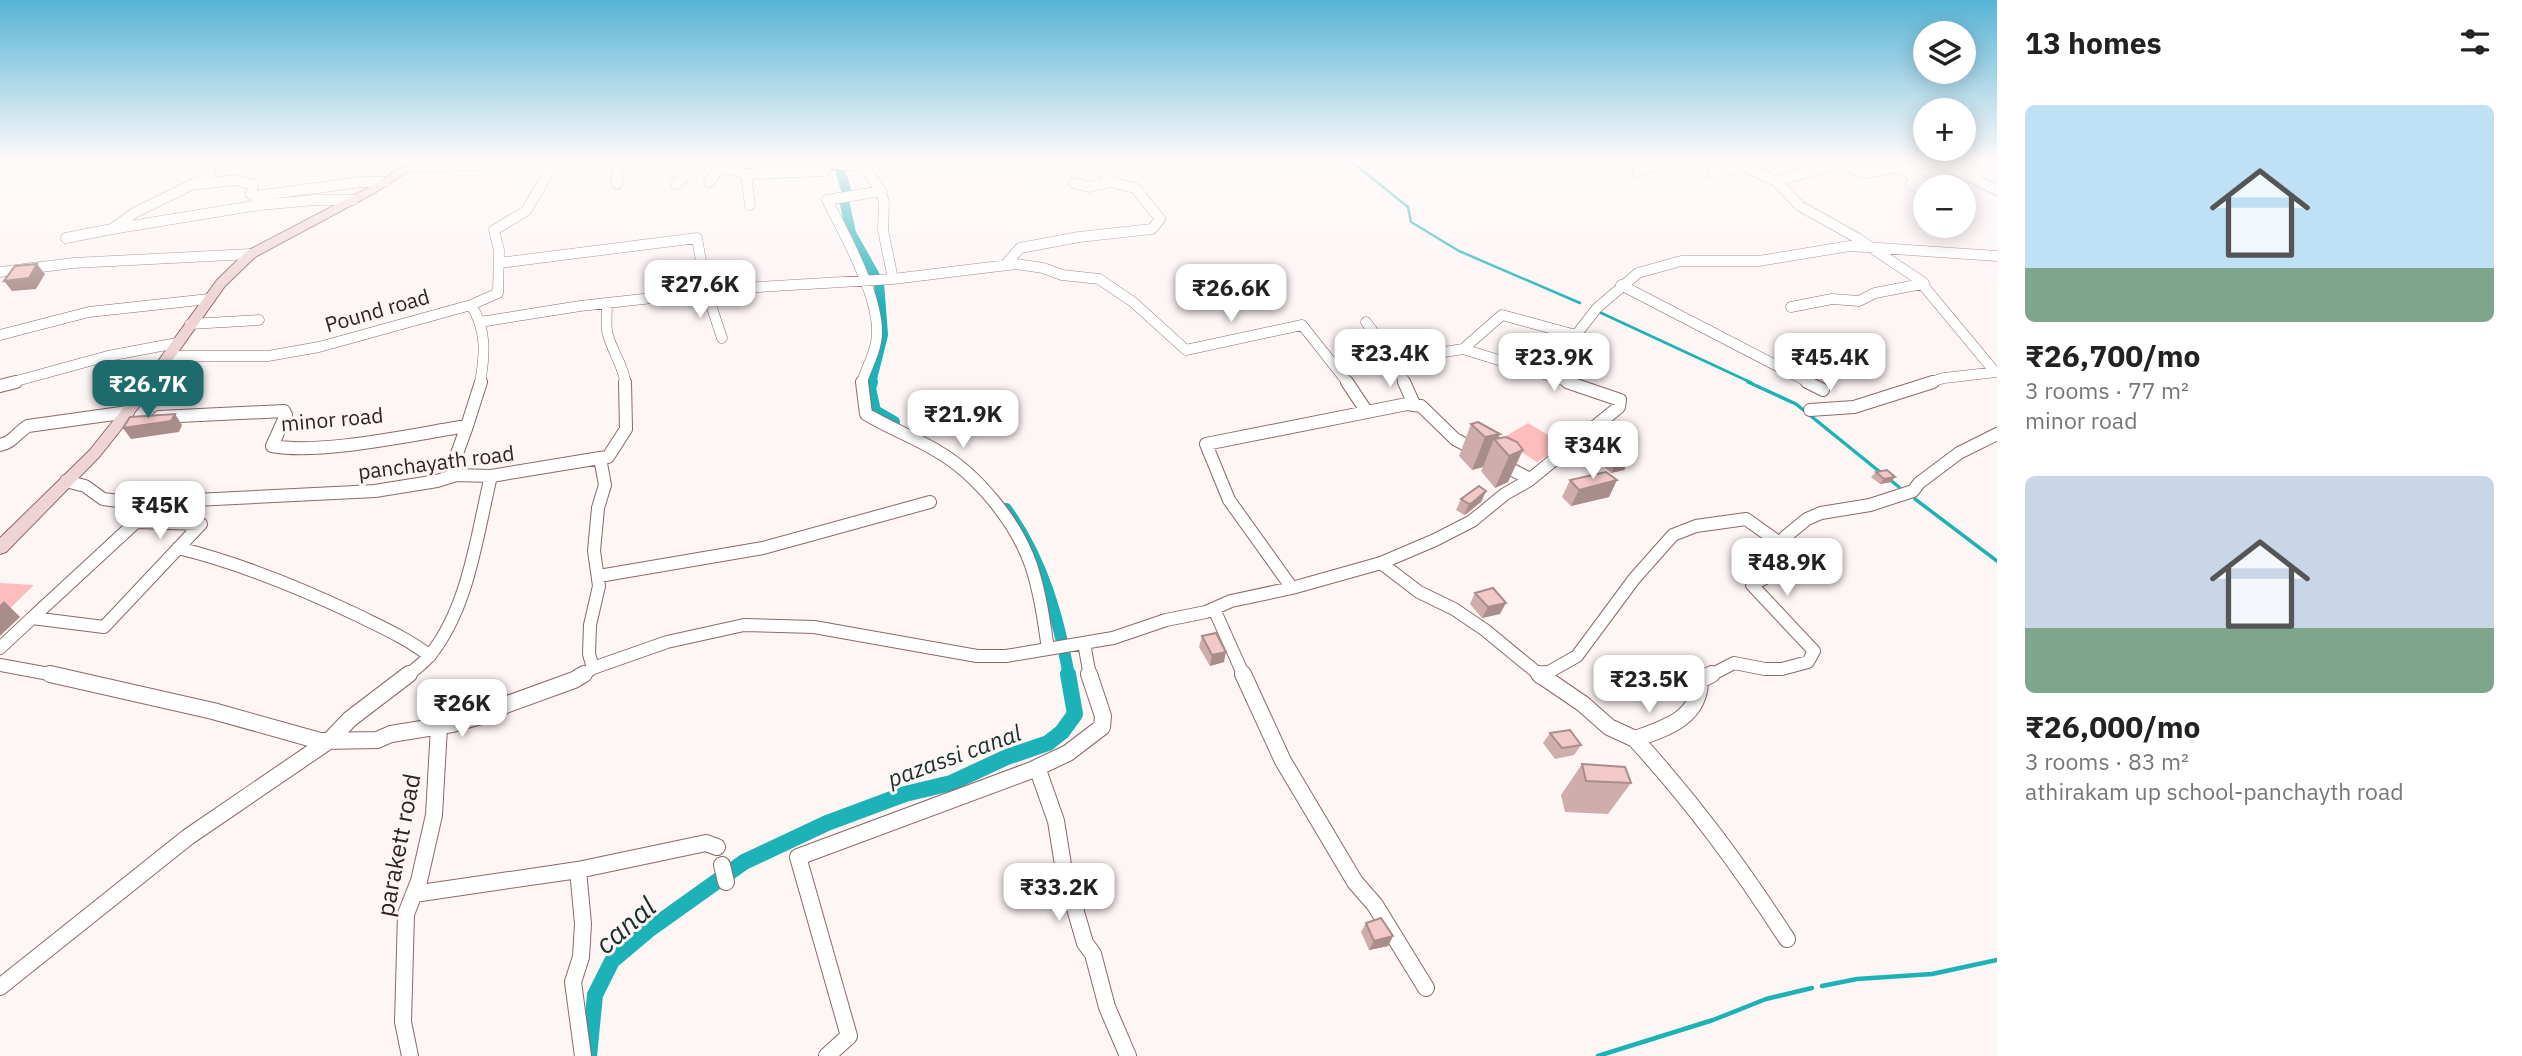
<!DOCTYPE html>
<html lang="en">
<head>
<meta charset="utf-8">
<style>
  :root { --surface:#fff; --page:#f2f2f2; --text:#222; --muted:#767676; --accent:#1e6b6e }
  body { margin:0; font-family:"IBM Plex Sans",sans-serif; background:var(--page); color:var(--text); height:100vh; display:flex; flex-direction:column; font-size:26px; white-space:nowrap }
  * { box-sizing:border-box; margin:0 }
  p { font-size:23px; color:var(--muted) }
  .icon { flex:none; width:38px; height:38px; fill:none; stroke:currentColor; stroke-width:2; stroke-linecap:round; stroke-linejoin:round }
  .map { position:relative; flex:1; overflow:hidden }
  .details { display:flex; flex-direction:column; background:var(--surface); width:525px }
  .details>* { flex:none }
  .tools { position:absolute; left:1913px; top:21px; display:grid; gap:14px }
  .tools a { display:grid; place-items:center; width:63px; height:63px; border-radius:50%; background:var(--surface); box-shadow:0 4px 18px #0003; font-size:35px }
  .price { position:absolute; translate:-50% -60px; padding:0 16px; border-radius:14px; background:#fff; color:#222; font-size:23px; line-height:46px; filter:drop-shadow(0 2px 4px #0008) }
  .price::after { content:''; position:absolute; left:50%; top:42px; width:21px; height:16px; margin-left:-10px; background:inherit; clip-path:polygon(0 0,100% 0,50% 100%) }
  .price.current { background:var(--accent); color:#fff }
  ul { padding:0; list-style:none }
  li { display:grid; align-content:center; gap:14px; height:371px; padding:0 28px }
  li span { display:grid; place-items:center; height:217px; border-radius:10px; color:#555 }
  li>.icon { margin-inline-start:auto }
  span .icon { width:126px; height:126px; fill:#fffc; stroke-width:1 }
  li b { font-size:30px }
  h2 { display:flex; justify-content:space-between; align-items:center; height:84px; padding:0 28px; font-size:30px }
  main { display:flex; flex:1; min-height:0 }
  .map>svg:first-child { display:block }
  .green { fill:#fdbdbc }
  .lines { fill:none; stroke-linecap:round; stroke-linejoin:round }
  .stream-far2 { stroke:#1cb2b8; stroke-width:2.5 }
  .stream-far1 { stroke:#1cb2b8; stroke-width:3.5 }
  .stream { stroke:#1cb2b8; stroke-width:4.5 }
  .canal-far2 { stroke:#1cb2b8; stroke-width:10 }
  .canal-far1 { stroke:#1cb2b8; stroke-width:12 }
  .canal { stroke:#1cb2b8; stroke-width:16 }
  .street-far2-casing { stroke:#8c6968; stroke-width:11 }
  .street-far1-casing { stroke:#8c6968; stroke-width:14 }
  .street-casing { stroke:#8c6968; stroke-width:18 }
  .secondary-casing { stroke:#8c6968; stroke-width:2 }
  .street-far2 { stroke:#fff; stroke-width:10 }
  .street-far1 { stroke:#fff; stroke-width:12 }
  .street { stroke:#fff; stroke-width:16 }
  .secondary { fill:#eed4d5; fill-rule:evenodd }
  .wall { fill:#cfadac }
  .shaded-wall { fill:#a98d8c }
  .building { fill:#f1c9c8; stroke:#a98d8c; stroke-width:2 }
  .labels { text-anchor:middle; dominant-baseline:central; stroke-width:6; stroke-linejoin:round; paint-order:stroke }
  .street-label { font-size:21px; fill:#312222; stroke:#fef5f5 }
  .water-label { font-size:23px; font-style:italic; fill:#172e2f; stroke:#fef5f5 }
  .near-street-label { font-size:24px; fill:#312222; stroke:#fef5f5 }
  .near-water-label { font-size:28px; font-style:italic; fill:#172e2f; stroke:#fef5f5 }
</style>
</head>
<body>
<main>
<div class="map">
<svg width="1997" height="1056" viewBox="0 0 1997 1056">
  <rect width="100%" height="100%" fill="#fef5f5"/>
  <path class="green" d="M1528,423L1565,445L1537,462L1501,439Z
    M0,583L34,585L0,618Z"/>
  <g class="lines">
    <path class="stream-far2" d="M1347,158L1408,207L1411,222L1459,251L1580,303
      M1597,311L1752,383"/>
    <path class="stream-far1" d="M1748,382L1796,404L1880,472
      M1889,479L1899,487
      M1915,499L1997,561"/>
    <path class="stream" d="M1822,986L1857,979L1932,974L1997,960
      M1598,1056L1713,1020L1766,999L1812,988"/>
    <path class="canal-far2" d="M839,167L847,193
      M844,200L851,233L879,283L883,335L871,383"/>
    <path class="canal-far1" d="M872,382L870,388L875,411L894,422
      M1006,509C1042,559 1058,616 1069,676"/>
    <path class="canal" d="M589,1056L595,995L612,961L650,929L744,862L827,823L905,794L951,783L1007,757L1048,743L1062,732L1075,714L1068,674"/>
    <g class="street-far2-casing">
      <path id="street-far2" d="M617,158V184
        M695,158L746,174L825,171
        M825,158L823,163L864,166L881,191L827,200C844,233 884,305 876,342C874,356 865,370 862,383
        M1724,158L1776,181L1800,206L1857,238L1924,283L1922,284L1995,372
        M1939,159L1941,160L1936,161L1997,190
        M410,167L513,164L578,158
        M1901,167L1922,182L1911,183L1925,194
        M1638,172L1676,158
        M1712,173L1743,166
        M746,174L750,205
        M760,174L761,158
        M1776,181L1840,163L1864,173L1936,161
        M709,182L722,165
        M1074,183L1089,187L1111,182L1090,158
        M676,184L702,160
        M190,185L236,180L253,185L251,194L254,196L362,182H385
        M881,191L884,203L883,230L893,279
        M112,229L259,205L315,200H353
        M66,238L112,229L134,213L208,177L215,158
        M499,263L697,238L706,290L722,338
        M1005,265L1020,248L1079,237L1152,229L1160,219L1135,188L1111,182
        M0,272L73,263L251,254
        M1621,285L1810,383
        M607,303C607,312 606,322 607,331C610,348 625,368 625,383
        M471,305L498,293L499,250L494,230L526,211L555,162
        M1791,307L1832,299L1859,301L1875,293L1922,284
        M480,322L580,306L743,288L893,279L1016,264L1043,268L1062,275L1099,279L1133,302L1186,350L1302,325L1348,383
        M1366,322L1394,360L1463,349
        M190,324L259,320
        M0,335L89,312L209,299
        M1463,349L1502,315L1576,335L1597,308L1638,273L1681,261H1759L1850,246L1997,256
        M1463,349L1573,383
        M168,356H268L319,347L471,305C487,330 485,355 480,383
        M1394,360L1405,383
        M9,383L108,356L177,343
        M1927,383L1944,378L1997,372"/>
    </g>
    <g class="street-far1-casing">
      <path id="street-far1" d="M862,382L866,414C889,428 914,437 937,451C977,474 1016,522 1031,565C1040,592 1044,621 1048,649
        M1347,382L1367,412L1407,404L1421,406L1455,439L1477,451
        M1404,382L1414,404
        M1807,382L1823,390
        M0,386L16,382
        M1810,410L1854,407L1933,382
        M159,417L284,411L286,415L272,446C323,455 414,434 467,426L455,459L456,475
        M467,426L481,382
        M0,445C14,442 16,433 28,426L128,412
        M600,458L608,457L626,429L625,382
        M1499,463L1530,479
        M66,481L85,486L103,499L134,503L375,491L437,481L456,475L491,476L600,458L605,485L598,508L594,551L599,586L590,625L589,654L593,668
        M136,522L201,524L104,627L32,618Z
        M178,548C240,563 298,587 355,614C381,627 407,638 430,656
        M1381,563L1419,592L1454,609L1485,630L1541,676
        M599,576L763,548L930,502
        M1292,588L1229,500L1206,444L1367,412
        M1214,609L1244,676
        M1084,643L1090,676
        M0,648L32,618
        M0,665L60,676
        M407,676C415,669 425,662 431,654C469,606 477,534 491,476
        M581,676L593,668L667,642L744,625L814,627L977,656H1006L1113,638L1166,620L1206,612L1231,601L1292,588L1381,563L1435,540L1472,521L1505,494L1528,481L1619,407L1620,400L1567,382
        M1542,676L1577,656L1634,579L1673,535L1696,526L1746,519L1784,546
        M1709,676L1734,663L1765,669H1782L1808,662L1814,651L1752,585L1786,567L1790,556L1784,546L1785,537L1807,519L1821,513L1870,505L1913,491L1919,483L1959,453L1997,434"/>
    </g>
    <g class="street-casing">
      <path id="street" d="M50,674L213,711L320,741L377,740L391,734L452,724L495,712L505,705L574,680L584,674
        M1243,674L1283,761L1355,882L1375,905L1426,988
        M1539,674L1583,704L1609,727L1635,739C1666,728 1700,718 1700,680L1712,674
        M1541,676L1545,674
        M1635,739C1694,804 1739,865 1787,939
        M1038,770L1056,821L1064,871L1085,943L1093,954L1107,1007L1128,1056
        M722,865L726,882
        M578,870L583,924L581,957L573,982L583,1056
        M414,894L578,870L706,843L717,847
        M0,987L188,837L330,740L350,719L409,674
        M410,1056L403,1022L406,914L419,881L434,815L439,727
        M827,1056L849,1036L798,857L1032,770L1068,753L1102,727L1103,716L1089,674"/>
    </g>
    <g class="secondary-casing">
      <path id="secondary" d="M416,158H429L376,192L255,257L225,286L142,403L100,456L6,552L0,554V538L90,450L132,397L217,280L247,251L368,188Z"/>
    </g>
    <use href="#street-far2" class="street-far2"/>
    <use href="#street-far1" class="street-far1"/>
    <use href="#street" class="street"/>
    <use href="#secondary" class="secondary"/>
  </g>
  <path class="wall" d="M1471,424L1498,438L1517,442L1508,482L1495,488L1481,471L1483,467L1472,470L1459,456Z
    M1604,443L1632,454L1624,470L1611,473L1596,459Z
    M1876,472L1895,477L1891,482L1880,484L1871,477Z
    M1570,480H1617L1609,497L1571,506L1562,497Z
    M1486,491L1481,502L1467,514L1464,515L1456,510L1461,499Z
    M1475,593L1500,614L1482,618L1470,604Z
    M1202,636L1224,662L1210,666L1199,647Z
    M1550,733L1581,745L1574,755L1555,759L1543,743Z
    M1582,764L1631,783L1608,814L1565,812L1561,795Z
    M1366,923L1393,936L1388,946L1369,950L1361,932Z"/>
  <path class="shaded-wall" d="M37,264L45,274L36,289L12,291L4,281Z
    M175,414L182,425L179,432L131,439L123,428Z
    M1500,434L1497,442L1494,439L1483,467L1472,470L1485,437Z
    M1523,450L1508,482L1495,488L1509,456Z
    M1632,454L1624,470L1611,473L1620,457Z
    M1895,477L1891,482L1880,484L1884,479Z
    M1617,480L1609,497L1571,506L1579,490Z
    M1486,491L1481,502L1464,515L1469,504Z
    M4,601L20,617L0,636V605Z
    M1506,603L1500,614L1482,618L1488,607Z
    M1226,652L1224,662L1210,666L1212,655Z
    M1393,936L1388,946L1369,950L1374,941Z"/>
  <path class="building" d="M37,264L29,278L4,281L15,266Z
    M175,414L171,421L123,428L130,417Z
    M1478,422L1500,434L1485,437L1471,424Z
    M1506,437L1517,442L1523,450L1509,456L1494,439Z
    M1617,440L1632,454L1620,457L1604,443Z
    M1887,470L1895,477L1884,479L1876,472Z
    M1606,472L1617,480L1579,490L1570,480Z
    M1479,486L1486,491L1472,503L1469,504L1461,499Z
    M1493,588L1506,603L1488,607L1475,593Z
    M1216,633L1226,652L1212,655L1202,636Z
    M1570,730L1581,745L1562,748L1550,733Z
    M1582,764L1625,767L1631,783L1586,781Z
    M1381,918L1393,936L1374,941L1366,923Z"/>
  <linearGradient id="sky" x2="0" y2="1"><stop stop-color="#56b3d5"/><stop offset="0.52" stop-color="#fffafa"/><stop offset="1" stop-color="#fffafa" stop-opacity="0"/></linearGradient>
  <rect width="1997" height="306" fill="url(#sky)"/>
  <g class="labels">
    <g class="street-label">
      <text transform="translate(377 310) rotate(-16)">Pound road</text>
      <text transform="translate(332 419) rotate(-5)">minor road</text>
      <text transform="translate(436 462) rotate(-7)">panchayath road</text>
    </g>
    <g class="water-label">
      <text transform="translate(954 755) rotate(-20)">pazassi canal</text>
    </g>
    <g class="near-street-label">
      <text transform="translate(398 845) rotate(-79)">parakett road</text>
    </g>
    <g class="near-water-label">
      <text transform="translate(625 925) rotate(-41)">canal</text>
    </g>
  </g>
</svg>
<div class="tools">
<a><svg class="icon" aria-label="layers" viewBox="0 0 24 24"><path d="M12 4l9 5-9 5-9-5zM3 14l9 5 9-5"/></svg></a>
<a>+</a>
<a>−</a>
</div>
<b class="price" style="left:700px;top:320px">₹27.6K</b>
<b class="price" style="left:1231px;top:324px">₹26.6K</b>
<b class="price" style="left:1390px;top:389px">₹23.4K</b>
<b class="price" style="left:1554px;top:393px">₹23.9K</b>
<b class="price" style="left:1830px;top:393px">₹45.4K</b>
<b class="price current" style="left:148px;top:420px">₹26.7K</b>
<b class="price" style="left:963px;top:450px">₹21.9K</b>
<b class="price" style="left:1593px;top:481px">₹34K</b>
<b class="price" style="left:160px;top:541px">₹45K</b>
<b class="price" style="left:1787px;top:598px">₹48.9K</b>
<b class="price" style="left:1649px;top:715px">₹23.5K</b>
<b class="price" style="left:462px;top:739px">₹26K</b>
<b class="price" style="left:1059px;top:923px">₹33.2K</b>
</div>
<section class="details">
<h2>13 homes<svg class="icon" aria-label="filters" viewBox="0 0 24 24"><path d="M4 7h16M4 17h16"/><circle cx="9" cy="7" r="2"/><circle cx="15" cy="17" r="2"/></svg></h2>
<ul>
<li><span style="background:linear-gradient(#bfe0f5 75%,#7fa58c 0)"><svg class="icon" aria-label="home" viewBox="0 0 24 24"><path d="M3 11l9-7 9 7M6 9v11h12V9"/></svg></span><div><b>₹26,700/mo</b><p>3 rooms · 77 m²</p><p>minor road</p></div></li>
<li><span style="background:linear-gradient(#c9d6e8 70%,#7fa58c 0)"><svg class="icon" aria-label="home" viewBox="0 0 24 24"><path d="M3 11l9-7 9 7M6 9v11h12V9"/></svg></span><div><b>₹26,000/mo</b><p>3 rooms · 83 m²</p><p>athirakam up school-panchayth road</p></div></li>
</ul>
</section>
</main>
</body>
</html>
